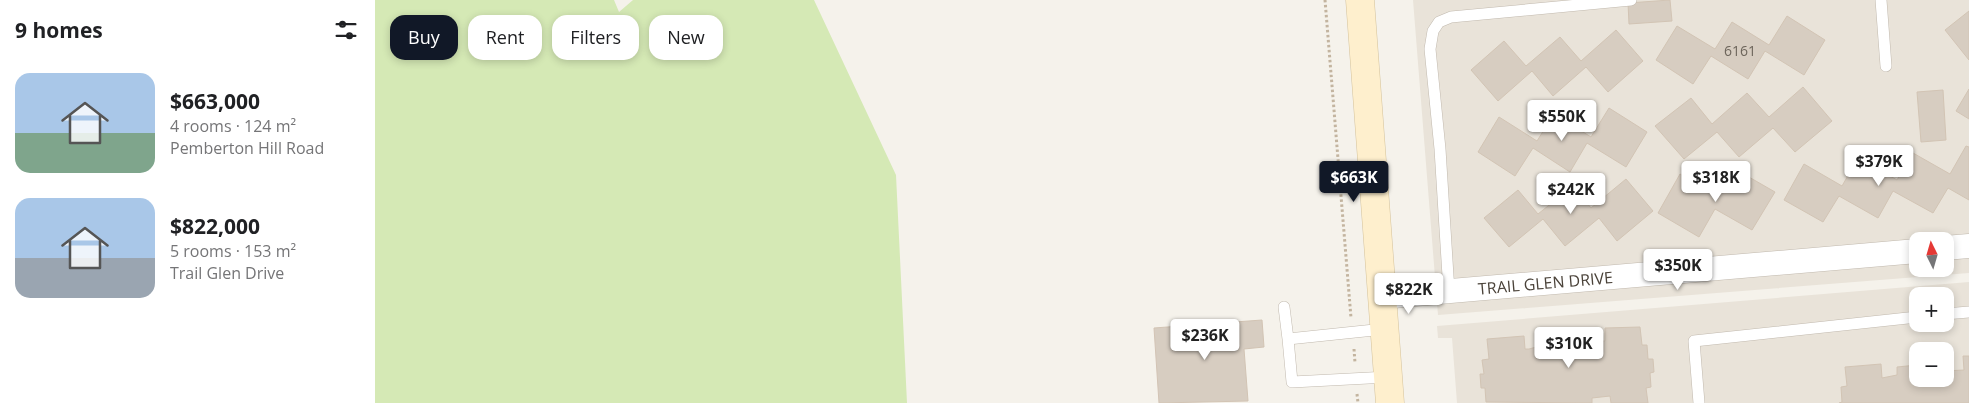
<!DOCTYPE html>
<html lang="en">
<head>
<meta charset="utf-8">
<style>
  :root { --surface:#fff; --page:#f2f2f2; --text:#202124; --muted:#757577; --accent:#111827 }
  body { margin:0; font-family:"Open Sans",sans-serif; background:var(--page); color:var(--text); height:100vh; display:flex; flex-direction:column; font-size:19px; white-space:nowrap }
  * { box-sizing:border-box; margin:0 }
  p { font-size:16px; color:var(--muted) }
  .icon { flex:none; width:28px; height:28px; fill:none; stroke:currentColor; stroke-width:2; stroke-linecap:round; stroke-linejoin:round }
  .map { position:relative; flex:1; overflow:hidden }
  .side { display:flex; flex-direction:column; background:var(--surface); width:375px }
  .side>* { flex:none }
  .banner { position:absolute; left:15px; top:15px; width:475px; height:45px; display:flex; gap:10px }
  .needle { width:32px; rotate:355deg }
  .buttons { position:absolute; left:1534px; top:232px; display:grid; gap:10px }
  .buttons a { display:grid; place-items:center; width:45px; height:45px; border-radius:10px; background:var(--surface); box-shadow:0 2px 8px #0003; font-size:25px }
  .price { position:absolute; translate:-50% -42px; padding:0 11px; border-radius:5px; background:#fff; color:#222; font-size:16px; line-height:32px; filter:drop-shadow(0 1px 2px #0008) }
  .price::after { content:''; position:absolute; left:50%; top:30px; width:15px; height:11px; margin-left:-8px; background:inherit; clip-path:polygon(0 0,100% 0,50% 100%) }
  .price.on { background:var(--accent); color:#fff }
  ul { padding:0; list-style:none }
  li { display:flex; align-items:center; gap:15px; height:125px; padding:0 15px }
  li span { display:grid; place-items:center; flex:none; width:140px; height:100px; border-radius:15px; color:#555 }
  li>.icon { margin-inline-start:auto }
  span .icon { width:60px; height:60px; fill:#fffc; stroke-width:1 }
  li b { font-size:21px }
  h2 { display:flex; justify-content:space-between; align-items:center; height:60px; padding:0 15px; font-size:21px }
  .tag { padding:0 18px; border-radius:15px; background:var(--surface); box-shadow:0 2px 8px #0003; font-size:18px; line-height:45px }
  .tag.on { background:var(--accent); color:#fff }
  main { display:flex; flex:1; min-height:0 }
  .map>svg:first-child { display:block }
  .residential { fill:#e9e3d9; fill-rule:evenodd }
  .green { fill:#d5e9b5 }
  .building { fill:#d7cdc1; stroke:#d2c4b4 }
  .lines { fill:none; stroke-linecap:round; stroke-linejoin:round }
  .lane-casing { stroke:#c1b9ae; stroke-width:12 }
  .street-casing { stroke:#c1b9ae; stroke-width:25 }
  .secondary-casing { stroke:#d4c29b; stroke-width:29 }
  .path { stroke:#c3b49f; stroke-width:3; stroke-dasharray:2.5 2.5; stroke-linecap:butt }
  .lane { stroke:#fff; stroke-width:11 }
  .street { stroke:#fff; stroke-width:24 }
  .secondary { stroke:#feefcd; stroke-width:28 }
  .labels { text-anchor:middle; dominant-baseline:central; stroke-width:5; stroke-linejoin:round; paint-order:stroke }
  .number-label { font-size:14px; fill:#6d655b }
  .street-label { font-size:16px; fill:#4a4239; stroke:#fff }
</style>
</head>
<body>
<main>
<section class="side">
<h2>9 homes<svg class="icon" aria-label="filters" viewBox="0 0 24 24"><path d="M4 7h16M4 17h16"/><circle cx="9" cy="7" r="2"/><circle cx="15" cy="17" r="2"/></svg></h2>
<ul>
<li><span style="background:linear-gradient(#a9c7e8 60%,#7fa58c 0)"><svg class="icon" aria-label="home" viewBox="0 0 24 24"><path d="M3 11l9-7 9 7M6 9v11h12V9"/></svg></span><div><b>$663,000</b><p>4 rooms · 124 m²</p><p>Pemberton Hill Road</p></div></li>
<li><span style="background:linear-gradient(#a9c7e8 60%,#9aa5b1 0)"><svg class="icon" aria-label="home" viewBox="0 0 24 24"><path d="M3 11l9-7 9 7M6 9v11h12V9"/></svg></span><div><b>$822,000</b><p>5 rooms · 153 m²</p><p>Trail Glen Drive</p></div></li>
</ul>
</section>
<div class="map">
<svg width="1594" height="403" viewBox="0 0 1594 403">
  <rect width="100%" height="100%" fill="#f5f2eb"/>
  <path class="residential" d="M1038,0H1594V273L1063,315ZM1542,241H1570V269H1542Z
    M1594,282V403H1082L1077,338H1063L1062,326ZM1542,296H1570V324H1542ZM1542,351H1570V379H1542Z"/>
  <path class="green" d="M0,0H239L244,12L258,0H439L521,175L532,403H0Z"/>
  <path class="building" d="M1295,0L1297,21L1254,24L1253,3Z
    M1594,11V60L1570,30Z
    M1412,16L1450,40L1429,75L1390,51L1373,79L1336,56L1318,84L1281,60L1302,26L1340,49L1357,22L1394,45Z
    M1241,30L1268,61L1233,92L1211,67L1178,96L1157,71L1123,101L1096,70L1129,41L1151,66L1185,37L1206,61Z
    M1428,87L1457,121L1420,152L1398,128L1364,157L1342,132L1309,159L1280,126L1316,98L1337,124L1372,93L1394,117Z
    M1594,89V119L1581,111Z
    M1568,90L1571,140L1546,142L1542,92Z
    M1234,108L1272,132L1251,167L1212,143L1195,172L1158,148L1140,176L1103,152L1124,117L1162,141L1179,114L1216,137Z
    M1591,146L1594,147V200L1573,188L1558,213L1518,191L1503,218L1464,196L1448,222L1409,200L1429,164L1467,186L1483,158L1522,180L1538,153L1575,174Z
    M1360,169L1400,192L1377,230L1340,209L1324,237L1283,213L1305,174L1344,197Z
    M1251,179L1278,211L1242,241L1224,218L1190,246L1168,219L1134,247L1109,218L1143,190L1163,214L1198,186L1216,208Z
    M887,320L889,347L869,349L873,401L784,403L779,328Z
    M1265,327L1267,345H1272L1273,359H1278L1279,372L1275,373L1276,387L1271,388L1273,403H1236L1235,396L1217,398V403L1111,402L1110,388H1106L1105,374H1109L1107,360L1114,359L1112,339L1149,336L1150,349H1154L1165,346V338L1211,334V342L1230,341V328Z
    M1588,356H1594V403H1464L1467,402L1466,387L1472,386L1470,367L1506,364L1507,378L1522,375V367L1542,365V379H1570V371L1589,370Z"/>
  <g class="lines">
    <g class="lane-casing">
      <path id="lane" d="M1506,0L1511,66
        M1074,292L1065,149L1055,49L1058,31L1064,22L1076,17L1256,0
        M909,307L913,339L1009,329
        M1570,314L1594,312
        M913,339L917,382L1013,377
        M1324,403L1319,341L1542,317"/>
    </g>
    <g class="street-casing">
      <g id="street">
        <path d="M1570,248L1594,246"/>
        <path id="s1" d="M1006,297L1542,251"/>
      </g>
    </g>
    <g class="secondary-casing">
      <path id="secondary" d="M985,0L1015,403"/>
    </g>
    <path class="path" d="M950,0L976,318
      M979,349L980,363
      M982,394L983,403"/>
    <use href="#lane" class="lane"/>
    <use href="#street" class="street"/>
    <use href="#secondary" class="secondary"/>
  </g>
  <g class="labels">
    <g class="number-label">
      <text x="1365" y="50">6161</text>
    </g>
    <g class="street-label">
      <text stroke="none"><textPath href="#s1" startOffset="165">TRAIL GLEN DRIVE</textPath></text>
    </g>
  </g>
</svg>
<div class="buttons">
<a><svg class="needle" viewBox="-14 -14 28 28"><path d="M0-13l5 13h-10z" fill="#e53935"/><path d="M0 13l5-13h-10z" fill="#757577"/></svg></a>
<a>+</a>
<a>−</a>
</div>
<b class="price" style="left:1187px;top:142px">$550K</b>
<b class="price" style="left:1504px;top:187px">$379K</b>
<b class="price on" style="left:979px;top:203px">$663K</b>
<b class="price" style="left:1341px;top:203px">$318K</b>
<b class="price" style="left:1196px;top:215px">$242K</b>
<b class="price" style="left:1303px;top:291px">$350K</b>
<b class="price" style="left:1034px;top:315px">$822K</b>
<b class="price" style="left:830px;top:361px">$236K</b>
<b class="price" style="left:1194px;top:369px">$310K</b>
<div class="banner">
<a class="tag on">Buy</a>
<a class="tag">Rent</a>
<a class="tag">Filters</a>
<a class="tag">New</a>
</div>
</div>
</main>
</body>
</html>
